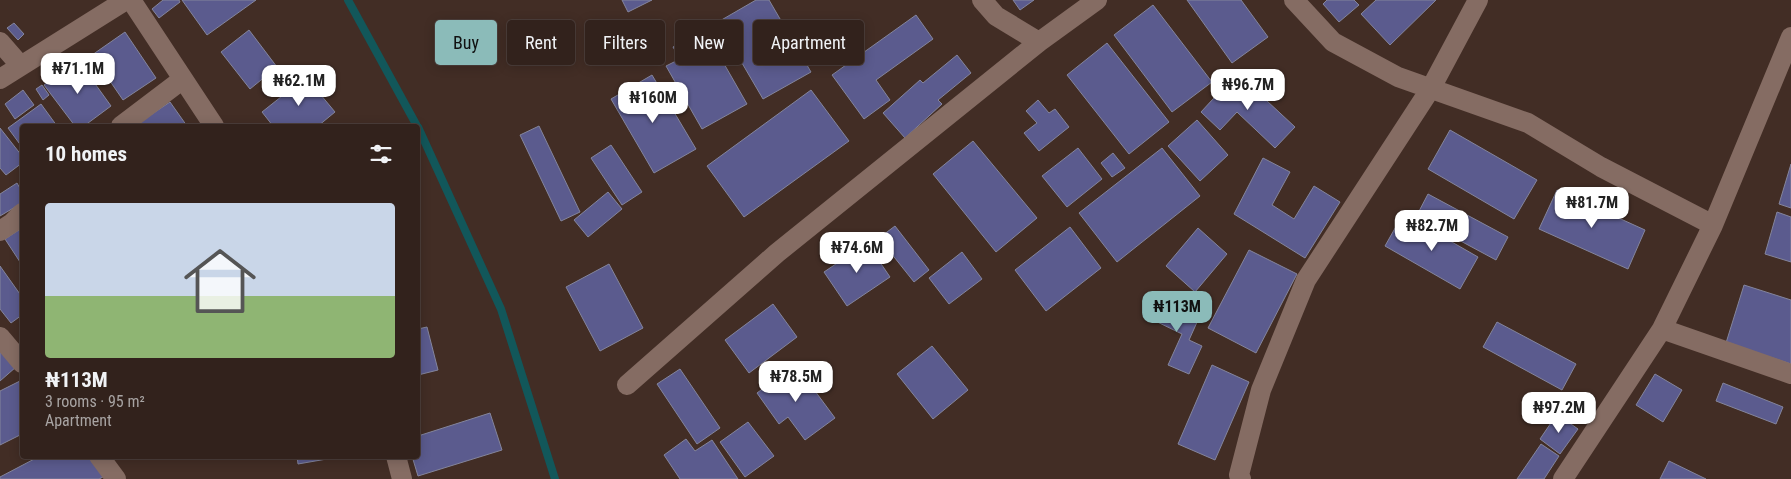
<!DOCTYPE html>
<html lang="en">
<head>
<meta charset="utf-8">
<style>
  :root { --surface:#32221c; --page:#3d2f29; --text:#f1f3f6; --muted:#a8a4a3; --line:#4d3f3b; --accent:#8bbbb9 }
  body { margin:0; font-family:"Roboto Condensed",sans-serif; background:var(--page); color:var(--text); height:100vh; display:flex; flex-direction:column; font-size:19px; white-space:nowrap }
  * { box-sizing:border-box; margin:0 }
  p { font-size:16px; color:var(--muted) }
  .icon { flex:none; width:28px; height:28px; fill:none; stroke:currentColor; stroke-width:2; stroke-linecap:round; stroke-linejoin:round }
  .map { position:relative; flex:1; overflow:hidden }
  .side { position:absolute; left:20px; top:124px; width:400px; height:335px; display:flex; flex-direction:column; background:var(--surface); border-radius:5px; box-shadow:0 2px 12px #0003,0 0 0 1px var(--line) }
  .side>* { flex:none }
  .hud { position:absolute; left:435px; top:20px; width:475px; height:45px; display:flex; gap:10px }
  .price { position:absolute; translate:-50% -42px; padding:0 11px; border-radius:10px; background:#fff; color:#222; font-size:16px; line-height:32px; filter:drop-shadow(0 1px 2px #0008) }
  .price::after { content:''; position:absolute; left:50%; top:30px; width:15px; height:11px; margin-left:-8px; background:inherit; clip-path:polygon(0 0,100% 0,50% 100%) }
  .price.selected { background:var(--accent); color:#111 }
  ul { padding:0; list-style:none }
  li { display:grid; align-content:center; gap:10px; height:265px; padding:0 25px }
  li+li { border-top:1px solid var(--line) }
  li span { display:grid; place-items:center; height:155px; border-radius:5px; color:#555 }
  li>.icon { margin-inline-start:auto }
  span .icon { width:90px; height:90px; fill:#fffc; stroke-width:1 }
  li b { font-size:21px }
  h2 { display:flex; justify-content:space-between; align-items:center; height:60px; padding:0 25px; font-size:21px }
  .tag { padding:0 18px; border-radius:5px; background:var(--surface); box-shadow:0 2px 12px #0003,0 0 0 1px var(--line); font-size:18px; line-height:45px }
  .tag.selected { background:var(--accent); color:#111 }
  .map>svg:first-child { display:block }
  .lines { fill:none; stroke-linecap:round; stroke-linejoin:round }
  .stream { stroke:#12575a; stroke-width:8 }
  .building { fill:#5b5b8e; stroke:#84859c }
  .street { stroke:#856c63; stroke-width:20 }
</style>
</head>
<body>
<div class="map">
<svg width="1791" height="479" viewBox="0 0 1791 479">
  <rect width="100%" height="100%" fill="#422d25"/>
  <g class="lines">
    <path class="stream" d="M348,0L417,126
      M418,127L501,309L555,479"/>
  </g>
  <path class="building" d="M163,0H179L180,2L159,18L152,9Z
    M182,0H256L207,35Z
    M622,0H652L628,12Z
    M756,0H769L811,72L763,99L718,22Z
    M1013,0H1034L1020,10Z
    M1187,0H1241L1268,37L1232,63Z
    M1327,0H1354L1359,5L1339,22L1323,4Z
    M1376,0H1436L1390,45L1361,14Z
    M1153,5L1212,82L1172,112L1114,35Z
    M916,15L933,39L876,80L890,100L864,119L832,75Z
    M14,23L24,34L18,40L7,28Z
    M249,30L277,67L250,89L221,52Z
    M125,32L156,78L123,100L92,55Z
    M697,34L703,45L711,41L747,104L702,129L666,66L680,59L673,47Z
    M1107,43L1169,122L1129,154L1067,75Z
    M957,55L971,73L938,100L942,104L905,138L883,113L920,80L923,83Z
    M78,60L111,106L84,126H75L44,85Z
    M1237,73L1295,127L1275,148L1237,112L1220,130L1201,112Z
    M652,75L696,149L654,173L611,99Z
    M306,77L335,112L318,126H273L262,112Z
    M42,85L49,95L43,100L36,89Z
    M23,90L34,105L15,119L5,104Z
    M811,90L849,141L744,217L707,166Z
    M1038,100L1049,113L1055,109L1069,127L1039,151L1024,133L1037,123L1026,111Z
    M170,102L187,126H134Z
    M41,104L57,126H22V147L8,128Z
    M1197,120L1228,155L1200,181L1168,146Z
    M539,126L580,212L561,221L520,135Z
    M0,128L22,156V163L6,175L0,168Z
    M1450,130L1537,180L1514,219L1428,169Z
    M973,141L1037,218L996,252L933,174Z
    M611,145L642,192L622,205L591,158Z
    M1078,148L1102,179L1067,207L1042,176Z
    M1162,148L1200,196L1117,262L1079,213Z
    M1113,153L1125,168L1112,177L1101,163Z
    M1263,158L1290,172L1272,205L1294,219L1314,186L1340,202L1305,258L1234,214Z
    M1791,164V208L1779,204Z
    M17,183L22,192V203L0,216V194Z
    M1557,190L1645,230L1628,269L1539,229Z
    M608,192L622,209L588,237L574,220Z
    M1428,194L1508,237L1496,260L1416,217Z
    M1777,212L1791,217V262L1765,254Z
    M1403,214L1478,257L1460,289L1385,246Z
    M895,226L929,270L914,282L879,238Z
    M1070,227L1101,268L1046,311L1015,270Z
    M22,228V265L5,239Z
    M1198,228L1227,254L1195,292L1166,266Z
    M867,243L890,277L847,306L824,272Z
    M1249,250L1297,274L1256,353L1208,328Z
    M962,252L982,279L949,304L929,278Z
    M609,264L643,328L600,351L566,287Z
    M0,266L22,297V315L11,323L0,309Z
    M1744,285L1791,300V364L1726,343Z
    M1151,297L1198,320L1189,340L1202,346L1189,374L1168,365L1182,334L1143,315Z
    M773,304L797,337L749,373L725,340Z
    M1497,322L1576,364L1562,390L1483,347Z
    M427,327L438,370L418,375V329Z
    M932,346L968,390L933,419L897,374Z
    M0,349L16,367L0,381Z
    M795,364L835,418L805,440L788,417L779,424L757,393Z
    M1212,365L1249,382L1215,460L1178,444Z
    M680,369L720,428L697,444L657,384Z
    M1655,374L1682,390L1663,422L1636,405Z
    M22,380V434L0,445V391Z
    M1723,383L1783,407L1776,424L1716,401Z
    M490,413L502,450L418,476L412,456H418V436Z
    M1557,414L1578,429L1560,454L1540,439Z
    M748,422L774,456L745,477L720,442Z
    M686,439L695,451L712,440L738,479H680L664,455Z
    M1541,444L1559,456L1544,479H1517Z
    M40,456H93L103,477L99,479H0V477Z
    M176,456H222L176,459Z
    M297,456H344L298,464Z
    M1669,461L1706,479H1660Z"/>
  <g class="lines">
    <path class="street" d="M131,0L214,126
      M982,0L996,16L1039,42
      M1294,0L1333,42L1398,77L1528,123L1601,167L1713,225
      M0,42L20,65
      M0,79L126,0
      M121,126L183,79
      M0,231L12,223L22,213
      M1662,329L1791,374
      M0,337L22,363
      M627,385L777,253L1039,42L1097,0
      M99,456L116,479
      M396,456L402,479
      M1241,479L1239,475L1261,390L1306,280L1431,88L1478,0
      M1563,479L1662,329L1713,225L1791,37"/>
  </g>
</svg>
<b class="price" style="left:78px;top:95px">₦71.1M</b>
<b class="price" style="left:299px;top:107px">₦62.1M</b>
<b class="price" style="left:1248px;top:111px">₦96.7M</b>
<b class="price" style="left:653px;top:124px">₦160M</b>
<b class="price" style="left:1592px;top:229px">₦81.7M</b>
<b class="price" style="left:1432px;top:252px">₦82.7M</b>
<b class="price" style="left:857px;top:274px">₦74.6M</b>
<b class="price selected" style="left:1177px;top:333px">₦113M</b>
<b class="price" style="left:796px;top:403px">₦78.5M</b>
<b class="price" style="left:1559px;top:434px">₦97.2M</b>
<div class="hud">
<a class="tag selected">Buy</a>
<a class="tag">Rent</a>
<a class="tag">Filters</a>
<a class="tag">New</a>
<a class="tag">Apartment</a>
</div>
<section class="side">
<h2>10 homes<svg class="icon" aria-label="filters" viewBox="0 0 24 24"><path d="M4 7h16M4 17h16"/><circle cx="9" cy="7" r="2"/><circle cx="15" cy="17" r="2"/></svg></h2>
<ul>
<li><span style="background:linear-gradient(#c9d6e8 60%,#8fb573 0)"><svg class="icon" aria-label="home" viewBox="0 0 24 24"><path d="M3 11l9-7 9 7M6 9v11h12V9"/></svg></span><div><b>₦113M</b><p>3 rooms · 95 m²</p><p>Apartment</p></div></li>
</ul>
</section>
</div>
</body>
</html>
